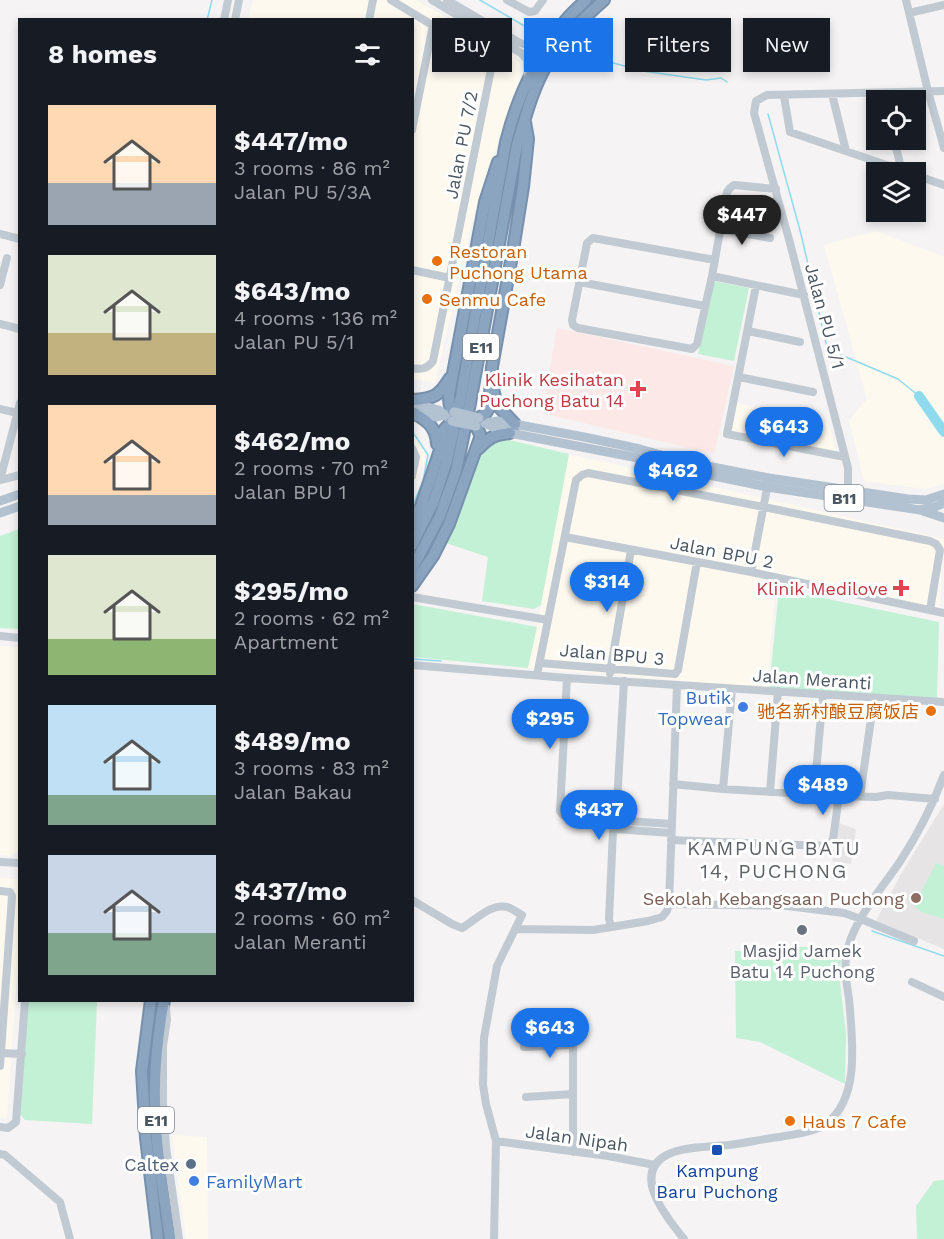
<!DOCTYPE html>
<html lang="en">
<head>
<meta charset="utf-8">
<style>
  :root { --surface:#171b24; --page:#242831; --text:#f1f3f6; --muted:#9ea1a6; --accent:#1a73e8 }
  body { margin:0; font-family:"Work Sans","Noto Sans SC",sans-serif; background:var(--page); color:var(--text); height:100vh; display:flex; flex-direction:column; font-size:22px; white-space:nowrap }
  * { box-sizing:border-box; margin:0 }
  p { font-size:20px; color:var(--muted) }
  .icon { flex:none; width:33px; height:33px; fill:none; stroke:currentColor; stroke-width:2; stroke-linecap:round; stroke-linejoin:round }
  .map { position:relative; flex:1; overflow:hidden }
  .panel { position:absolute; left:18px; top:18px; width:396px; height:984px; display:flex; flex-direction:column; background:var(--surface); border-radius:0px; box-shadow:0 3px 9px #0003 }
  .panel>* { flex:none }
  .banner { position:absolute; left:432px; top:18px; width:422px; height:54px; display:flex; gap:12px }
  .controls { position:absolute; left:866px; top:90px; display:grid; gap:12px }
  .controls a { display:grid; place-items:center; width:60px; height:60px; border-radius:0px; background:var(--surface); box-shadow:0 3px 9px #0003; font-size:30px }
  .price { position:absolute; translate:-50% -51px; padding:0 14px; border-radius:21px; background:var(--accent); color:#fff; font-size:20px; line-height:39px; filter:drop-shadow(0 2px 3px #0008) }
  .price::after { content:''; position:absolute; left:50%; top:36px; width:18px; height:14px; margin-left:-9px; background:inherit; clip-path:polygon(0 0,100% 0,50% 100%) }
  .price.current { background:#222; color:#fff }
  ul { padding:0; list-style:none }
  li { display:flex; align-items:center; gap:18px; height:150px; padding:0 30px }
  li span { display:grid; place-items:center; flex:none; width:168px; height:120px; border-radius:0px; color:#555 }
  li>.icon { margin-inline-start:auto }
  span .icon { width:72px; height:72px; fill:#fffc; stroke-width:1 }
  li b { font-size:26px }
  h2 { display:flex; justify-content:space-between; align-items:center; height:72px; padding:0 30px; font-size:26px }
  .pill { padding:0 21px; border-radius:0px; background:var(--surface); box-shadow:0 3px 9px #0003; font-size:21px; line-height:54px }
  .pill.current { background:var(--accent); color:#fff }
  .map>svg:first-child { display:block }
  .commercial { fill:#fdf9ef }
  .education { fill:#e6e4e5 }
  .medical { fill:#fce8e6 }
  .green { fill:#c3f1d5 }
  .lines { fill:none; stroke-linecap:round; stroke-linejoin:round }
  .stream { stroke:#90daee; stroke-width:1.5 }
  .river { stroke:#90daee; stroke-width:10 }
  .highway-casing { stroke:#7690ad; stroke-width:14 }
  .minor { stroke:#c1cad2; stroke-width:8 }
  .major { stroke:#b3c2d1; stroke-width:9 }
  .highway { stroke:#8ba5c1; stroke-width:10 }
  .major-bridge { stroke:#b3c2d1; stroke-width:9 }
  .food-dot { fill:#e8710a; stroke:#fff; stroke-width:2 }
  .health-dot { fill:#e0444e; stroke:#fff; stroke-width:2 }
  .shop-dot { fill:#3f7fe0; stroke:#fff; stroke-width:2 }
  .education-dot { fill:#8d6e63; stroke:#fff; stroke-width:2 }
  .worship-dot { fill:#6b7280; stroke:#fff; stroke-width:2 }
  .transit-dot { fill:#1a4fb4; stroke:#fff; stroke-width:2 }
  .service-dot { fill:#5c6f8a; stroke:#fff; stroke-width:2 }
  .labels { text-anchor:middle; dominant-baseline:central; stroke-width:6; stroke-linejoin:round; paint-order:stroke }
  .shield { fill:#fff; stroke:#808990; stroke-width:1.5 }
  .shield-label { font-size:16px; font-weight:bold; fill:#4a5661 }
  .street-label { font-size:18px; fill:#4a5661; stroke:#fff }
  .food-label { font-size:18px; fill:#c56008; stroke:#fff; text-anchor:start }
  .health-label { font-size:18px; fill:#be3a42; stroke:#fff; text-anchor:end }
  .shop-label { font-size:18px; fill:#366cbe; stroke:#fff; text-anchor:end }
  .education-label { font-size:18px; fill:#785e54; stroke:#fff; text-anchor:end }
  .worship-label { font-size:18px; fill:#5b616d; stroke:#fff }
  .service-label { font-size:18px; fill:#4e5e75; stroke:#fff; text-anchor:end }
  .transit-label { font-size:18px; fill:#164399; stroke:#fff }
  .neighbourhood-label { font-size:20px; letter-spacing:1.5px; fill:#5f6368; stroke:#fff }
</style>
</head>
<body>
<div class="map">
<svg width="944" height="1239" viewBox="0 0 944 1239">
  <rect width="100%" height="100%" fill="#f5f3f3"/>
  <path class="commercial" d="M253,0H416L514,56L520,64L521,71L520,78L475,210L435,383L413,379L412,20H248Z
    M876,231L944,257V484L925,489L864,481L849,420L867,399L824,245Z
    M736,403L828,422L837,453L730,433Z
    M412,430L427,457L413,483H412Z
    M569,454L944,539L939,615L776,584L767,688L528,668L541,605Z
    M0,646L20,647V851L10,856L0,855Z
    M0,878L20,879L19,947L7,1118H0Z
    M172,1135L207,1137L208,1239H186Z"/>
  <path class="education" d="M944,804V949L876,921L901,874Z
    M838,823L856,829L851,864L832,861Z"/>
  <path class="medical" d="M557,328L734,366L714,454L542,413Z"/>
  <path class="green" d="M713,281L749,288L734,361L698,354Z
    M500,438L569,454L541,605L534,609L482,601L488,557L446,543L465,500L477,459L484,448Z
    M19,529V629L0,628V536Z
    M779,589L939,622L937,699L769,689Z
    M413,604L537,627L528,668L413,657Z
    M936,863L944,866V919L921,912L914,906Z
    M787,946L843,949L839,974L846,1033L845,1084L760,1042L736,1038L735,951L783,952Z
    M27,1001H97L92,1124L25,1120L19,1113Z
    M944,1180V1239H917L916,1206L934,1181Z"/>
  <g class="lines">
    <path class="stream" d="M480,0L533,31
      M207,20L212,0
      M584,55L643,71L706,80L721,78L727,82
      M768,114L801,234L827,347L832,351L898,379L919,396
      M412,431L428,455L423,481L412,507
      M412,659L441,661
      M872,931L944,956"/>
    <path class="river" d="M919,396L944,432"/>
    <g class="highway-casing">
      <path id="highway" d="M493,389L497,405L515,424
        M412,400C434,399 439,396 450,378
        M454,412C449,407 449,402 449,395L485,202L498,162
        M413,413C427,420 436,427 437,444
        M479,418L486,413L489,408L492,367L513,250L523,187L528,139L525,122
        M478,449C490,437 493,435 510,433
        M412,524L421,506L440,450L443,431L452,421
        M412,545L433,503L447,461L460,401L506,142C517,98 535,59 563,24C569,15 578,8 586,0
        M412,569L440,516L456,471L470,403L517,145C525,119 532,90 546,66C561,41 582,19 604,0
        M412,586L433,556L449,524L480,438V434L476,426
        M151,1000L142,1071L146,1138L158,1239
        M164,1000C158,1034 154,1068 155,1101C155,1147 164,1194 170,1239"/>
    </g>
    <path class="minor" d="M391,0L485,57L490,62L491,69L433,361C427,369 421,370 412,368
      M432,0L521,53L527,60L528,78
      M447,0L520,43C535,48 539,45 552,36
      M507,0L529,12L535,11L543,0
      M906,0L928,91L944,148
      M909,13L944,5
      M224,20L228,0
      M235,20L239,0
      M369,20L373,0
      M832,94L846,151
      M784,96L790,132L907,172
      M412,130L433,25
      M894,140L902,171
      M915,175L944,185
      M720,229L770,238
      M0,234L20,239
      M715,260L593,238L587,243L572,320L573,325L578,328L692,349L697,344L712,276L727,192L730,188L734,185L776,189
      M412,270L450,278
      M712,276L804,295
      M580,282L705,306
      M0,285L7,258
      M756,286L727,434L845,457
      M0,324L20,329
      M748,331L800,342
      M739,377L813,392
      M0,409L17,413
      M412,448L416,457L412,476
      M0,480L20,403
      M0,480L20,475
      M848,489V468L790,243L754,113L756,101L767,95L944,91
      M565,537L751,572L944,613
      M751,572L768,483
      M412,597L548,620
      M0,636L20,638
      M540,663L675,674L678,670L697,562
      M412,665L567,678L944,702
      M610,673L631,550
      M537,675L576,480L582,475L588,473L764,507L930,541L936,544L940,550L930,610
      M567,678L560,811L563,815L566,817L672,824
      M673,784L723,789L839,796L876,797L888,795L935,799
      M723,789L732,689
      M770,792L778,691
      M814,794L823,694
      M860,796L874,698
      M616,820L624,681
      M671,840L824,846L830,844L833,839L839,796
      M0,862L20,863
      M0,891L10,892L12,896L0,1066
      M412,900L452,924L462,928C476,920 492,901 510,908C514,910 518,913 522,915L497,966L484,1038L483,1085L486,1104L496,1141L494,1239
      M669,904L787,906L844,913L861,919L914,941
      M611,927L609,919L613,831L616,829L671,833
      M516,929L593,930L648,921L662,917L667,911L669,904L677,685
      M912,982L944,997
      M166,1008L167,1020L163,1046V1103L166,1147L179,1239
      M524,1047L573,1045
      M0,1053L22,1054
      M526,1097L573,1094
      M0,1127L8,1128L16,1122L25,1000
      M496,1141L608,1156L655,1165
      M573,1152V1020
      M0,1154L5,1155L60,1202L70,1239
      M684,1239C666,1217 628,1171 671,1153C689,1146 710,1147 729,1145C746,1143 762,1139 779,1137C794,1134 814,1133 827,1123C861,1097 852,1037 849,999C847,986 844,972 846,958C850,923 882,889 901,860C918,834 933,804 944,775"/>
    <path class="major" d="M412,403L439,410L452,421
      M418,414L437,417L448,414
      M479,418C487,426 498,429 510,433L638,458L680,469L767,487L920,510L935,507L944,503
      M484,423L498,421L584,437L640,449L682,461L769,478L908,499L926,500L944,494
      M0,501L20,494
      M923,511L944,518
      M0,513L20,506"/>
    <use href="#highway" class="highway"/>
    <path class="major-bridge" d="M454,412L479,418
      M452,421L476,426"/>
  </g>
  <g class="food-dot">
    <circle cx="437" cy="261" r="6"/>
    <circle cx="427" cy="299" r="6"/>
    <circle cx="931" cy="711" r="6"/>
    <circle cx="790" cy="1121" r="6"/>
  </g>
  <g class="health-dot">
    <path d="M635 380h6v6h6v6h-6v6h-6v-6h-6v-6h6z"/>
    <path d="M898 579h6v6h6v6h-6v6h-6v-6h-6v-6h6z"/>
  </g>
  <g class="shop-dot">
    <circle cx="743" cy="707" r="6"/>
    <circle cx="194" cy="1181" r="6"/>
  </g>
  <circle class="education-dot" cx="916" cy="898" r="6"/>
  <circle class="worship-dot" cx="802" cy="930" r="6"/>
  <rect class="transit-dot" x="711" y="1144" width="12" height="12" rx="3"/>
  <circle class="service-dot" cx="191" cy="1164" r="6"/>
  <g class="labels">
    <g class="shield">
      <rect x="463" y="334" width="36" height="26" rx="4.5"/>
      <rect x="824.5" y="485" width="39" height="26" rx="4.5"/>
      <rect x="138" y="1107" width="36" height="26" rx="4.5"/>
    </g>
    <g class="shield-label">
      <text x="481" y="347">E11</text>
      <text x="844" y="498">B11</text>
      <text x="156" y="1120">E11</text>
    </g>
    <g class="street-label">
      <text transform="translate(461 145) rotate(-79)">Jalan PU 7/2</text>
      <text transform="translate(825 316) rotate(75)">Jalan PU 5/1</text>
      <text transform="translate(722 552) rotate(11)">Jalan BPU 2</text>
      <text transform="translate(612 654) rotate(5)">Jalan BPU 3</text>
      <text transform="translate(812 679) rotate(4)">Jalan Meranti</text>
      <text transform="translate(577 1138) rotate(8)">Jalan Nipah</text>
    </g>
    <g class="food-label">
      <text x="449" y="251">Restoran<tspan x="449" dy="21">Puchong Utama</tspan></text>
      <text x="439" y="299">Senmu Cafe</text>
      <text x="919" y="711" text-anchor="end">驰名新村酿豆腐饭店</text>
      <text x="802" y="1121">Haus 7 Cafe</text>
    </g>
    <g class="health-label">
      <text x="624" y="379">Klinik Kesihatan<tspan x="624" dy="21">Puchong Batu 14</tspan></text>
      <text x="888" y="588">Klinik Medilove</text>
    </g>
    <g class="shop-label">
      <text x="731" y="697">Butik<tspan x="731" dy="21">Topwear</tspan></text>
      <text x="206" y="1181" text-anchor="start">FamilyMart</text>
    </g>
    <g class="education-label">
      <text x="904" y="898">Sekolah Kebangsaan Puchong</text>
    </g>
    <g class="worship-label">
      <text x="802" y="950">Masjid Jamek<tspan x="802" dy="21">Batu 14 Puchong</tspan></text>
    </g>
    <g class="service-label">
      <text x="179" y="1164">Caltex</text>
    </g>
    <g class="transit-label">
      <text x="717" y="1170">Kampung<tspan x="717" dy="21">Baru Puchong</tspan></text>
    </g>
    <g class="neighbourhood-label">
      <text x="774" y="848">KAMPUNG BATU<tspan x="774" dy="23">14, PUCHONG</tspan></text>
    </g>
  </g>
</svg>
<div class="controls">
<a><svg class="icon" aria-label="locate" viewBox="0 0 24 24"><circle cx="12" cy="12" r="6"/><path d="M12 2v4M12 18v4M2 12h4M18 12h4"/></svg></a>
<a><svg class="icon" aria-label="layers" viewBox="0 0 24 24"><path d="M12 4l9 5-9 5-9-5zM3 14l9 5 9-5"/></svg></a>
</div>
<b class="price current" style="left:742px;top:246px">$447</b>
<b class="price" style="left:784px;top:458px">$643</b>
<b class="price" style="left:673px;top:502px">$462</b>
<b class="price" style="left:607px;top:613px">$314</b>
<b class="price" style="left:550px;top:750px">$295</b>
<b class="price" style="left:823px;top:816px">$489</b>
<b class="price" style="left:599px;top:841px">$437</b>
<b class="price" style="left:550px;top:1059px">$643</b>
<div class="banner">
<a class="pill">Buy</a>
<a class="pill current">Rent</a>
<a class="pill">Filters</a>
<a class="pill">New</a>
</div>
<section class="panel">
<h2>8 homes<svg class="icon" aria-label="filters" viewBox="0 0 24 24"><path d="M4 7h16M4 17h16"/><circle cx="9" cy="7" r="2"/><circle cx="15" cy="17" r="2"/></svg></h2>
<ul>
<li><span style="background:linear-gradient(#ffd9b3 65%,#9aa5b1 0)"><svg class="icon" aria-label="home" viewBox="0 0 24 24"><path d="M3 11l9-7 9 7M6 9v11h12V9"/></svg></span><div><b>$447/mo</b><p>3 rooms · 86 m²</p><p>Jalan PU 5/3A</p></div></li>
<li><span style="background:linear-gradient(#dfe7d0 65%,#c2b280 0)"><svg class="icon" aria-label="home" viewBox="0 0 24 24"><path d="M3 11l9-7 9 7M6 9v11h12V9"/></svg></span><div><b>$643/mo</b><p>4 rooms · 136 m²</p><p>Jalan PU 5/1</p></div></li>
<li><span style="background:linear-gradient(#ffd9b3 75%,#9aa5b1 0)"><svg class="icon" aria-label="home" viewBox="0 0 24 24"><path d="M3 11l9-7 9 7M6 9v11h12V9"/></svg></span><div><b>$462/mo</b><p>2 rooms · 70 m²</p><p>Jalan BPU 1</p></div></li>
<li><span style="background:linear-gradient(#dfe7d0 70%,#8fb573 0)"><svg class="icon" aria-label="home" viewBox="0 0 24 24"><path d="M3 11l9-7 9 7M6 9v11h12V9"/></svg></span><div><b>$295/mo</b><p>2 rooms · 62 m²</p><p>Apartment</p></div></li>
<li><span style="background:linear-gradient(#bfe0f5 75%,#7fa58c 0)"><svg class="icon" aria-label="home" viewBox="0 0 24 24"><path d="M3 11l9-7 9 7M6 9v11h12V9"/></svg></span><div><b>$489/mo</b><p>3 rooms · 83 m²</p><p>Jalan Bakau</p></div></li>
<li><span style="background:linear-gradient(#c9d6e8 65%,#7fa58c 0)"><svg class="icon" aria-label="home" viewBox="0 0 24 24"><path d="M3 11l9-7 9 7M6 9v11h12V9"/></svg></span><div><b>$437/mo</b><p>2 rooms · 60 m²</p><p>Jalan Meranti</p></div></li>
</ul>
</section>
</div>
</body>
</html>
